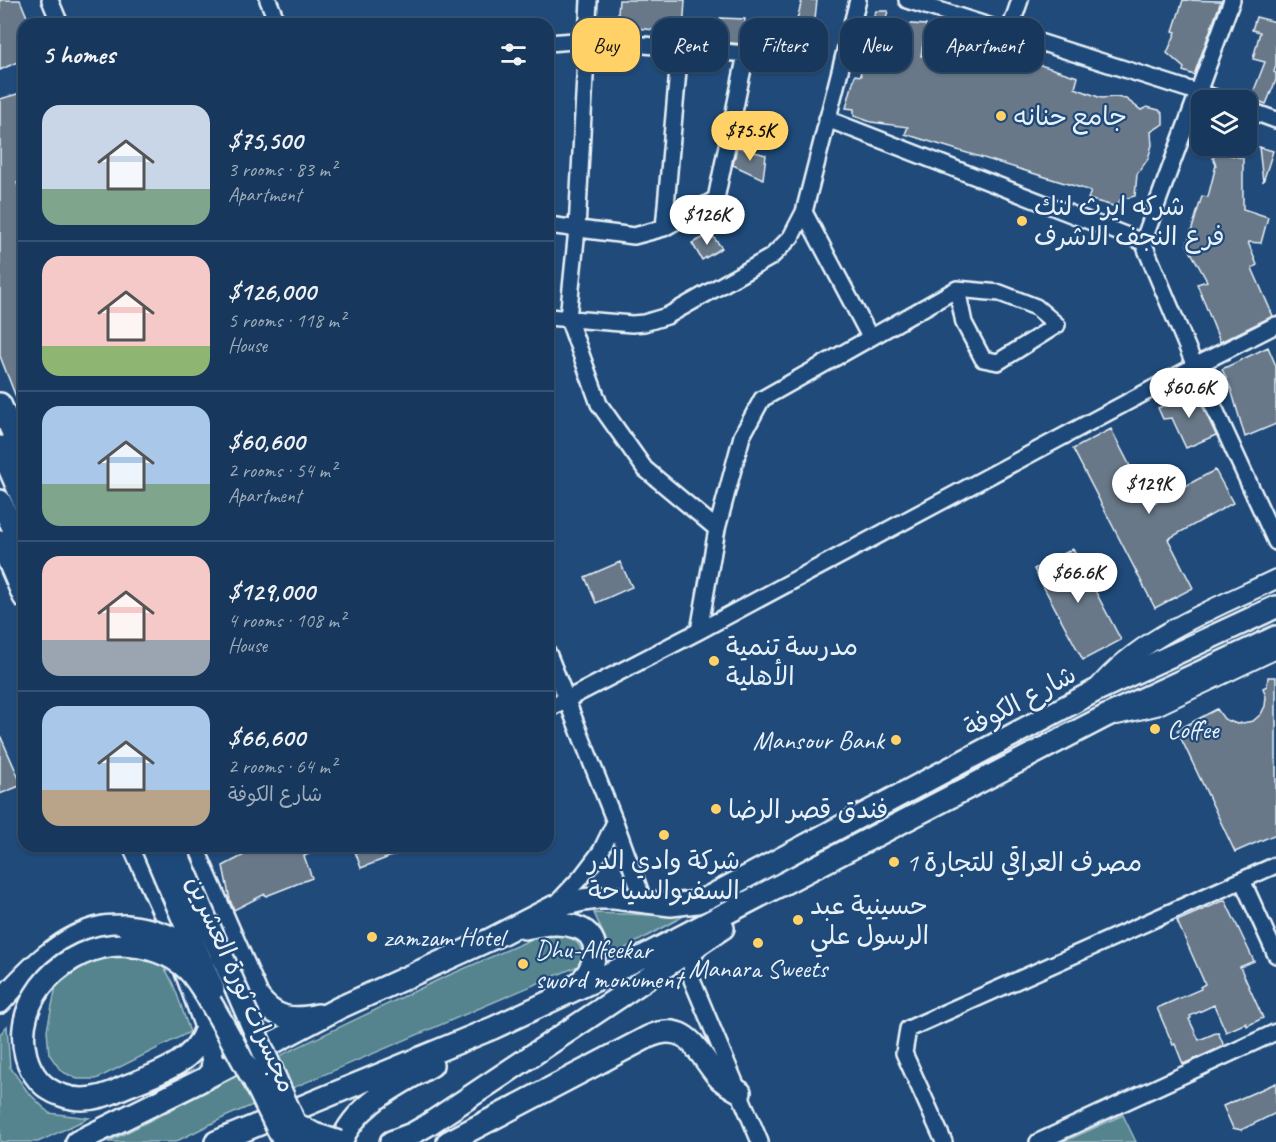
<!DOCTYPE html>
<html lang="en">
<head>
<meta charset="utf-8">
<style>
  :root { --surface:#17385c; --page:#244365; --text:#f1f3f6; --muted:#9eacbb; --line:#365272; --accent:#ffd166 }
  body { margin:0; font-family:Caveat,"Playpen Sans Arabic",sans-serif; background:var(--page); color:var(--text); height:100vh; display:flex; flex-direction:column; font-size:22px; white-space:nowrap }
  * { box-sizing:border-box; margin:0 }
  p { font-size:20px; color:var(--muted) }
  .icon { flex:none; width:33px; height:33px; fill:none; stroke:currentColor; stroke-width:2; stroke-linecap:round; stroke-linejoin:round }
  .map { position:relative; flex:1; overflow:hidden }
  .details { position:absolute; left:18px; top:18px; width:536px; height:834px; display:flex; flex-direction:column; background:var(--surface); border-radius:18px; box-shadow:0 2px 4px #0004,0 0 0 2px var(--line) }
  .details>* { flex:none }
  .hud { position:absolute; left:572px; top:18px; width:570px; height:54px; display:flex; gap:12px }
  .controls { position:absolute; left:1191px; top:90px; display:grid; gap:12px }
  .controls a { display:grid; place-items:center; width:66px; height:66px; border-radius:12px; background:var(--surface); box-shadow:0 2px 4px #0004,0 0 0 2px var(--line); font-size:30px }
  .price { position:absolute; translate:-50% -51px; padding:0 14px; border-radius:21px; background:#fff; color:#222; font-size:20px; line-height:39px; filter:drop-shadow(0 2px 3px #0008) }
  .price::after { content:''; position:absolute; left:50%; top:36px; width:18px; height:14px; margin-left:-9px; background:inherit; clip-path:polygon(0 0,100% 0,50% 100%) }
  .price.selected { background:var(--accent); color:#111 }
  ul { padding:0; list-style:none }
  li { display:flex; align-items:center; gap:18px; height:150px; padding:0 24px }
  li+li { border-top:2px solid var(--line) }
  li span { display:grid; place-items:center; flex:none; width:168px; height:120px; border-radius:18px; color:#555 }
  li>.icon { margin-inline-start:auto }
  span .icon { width:72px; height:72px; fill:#fffc; stroke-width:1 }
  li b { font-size:26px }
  h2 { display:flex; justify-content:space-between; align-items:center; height:72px; padding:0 24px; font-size:26px }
  .chip { padding:0 21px; border-radius:18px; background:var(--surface); box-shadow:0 2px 4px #0004,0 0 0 2px var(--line); font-size:21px; line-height:54px }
  .chip.selected { background:var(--accent); color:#111 }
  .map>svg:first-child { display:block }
  .green { fill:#54848e; stroke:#9ebac3; stroke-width:1.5 }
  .building { fill:#687888; stroke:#e8f1f8; stroke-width:1.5 }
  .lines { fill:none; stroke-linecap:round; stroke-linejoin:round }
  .minor-casing { stroke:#e8f1f8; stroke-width:20 }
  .major-casing { stroke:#e8f1f8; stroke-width:22 }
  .highway-casing { stroke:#e8f1f8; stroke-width:26 }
  .minor { stroke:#1f4a7a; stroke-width:15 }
  .major { stroke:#1f4a7a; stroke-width:18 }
  .highway { stroke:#1f4a7a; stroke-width:21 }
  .highway-bridge-casing { stroke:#e8f1f8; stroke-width:26; stroke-linecap:butt }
  .highway-bridge { stroke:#1f4a7a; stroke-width:21 }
  .poi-dot { fill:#ffd166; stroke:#1f4a7a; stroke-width:2 }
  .labels { text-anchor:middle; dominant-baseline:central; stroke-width:4.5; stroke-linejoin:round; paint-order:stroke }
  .poi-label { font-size:26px; fill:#e8f1f8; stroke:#1f4a7a; text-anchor:start }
  .street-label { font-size:26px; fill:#e8f1f8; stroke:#1f4a7a }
</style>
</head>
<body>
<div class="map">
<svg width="1276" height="1142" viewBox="0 0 1276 1142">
  <rect width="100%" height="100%" fill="#1f4a7a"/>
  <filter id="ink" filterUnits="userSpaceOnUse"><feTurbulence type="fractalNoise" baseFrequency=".0167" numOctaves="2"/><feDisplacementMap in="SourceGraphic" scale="12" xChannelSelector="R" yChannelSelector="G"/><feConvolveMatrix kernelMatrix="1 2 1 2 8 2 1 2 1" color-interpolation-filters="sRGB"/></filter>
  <g filter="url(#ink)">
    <path class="green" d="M594,913L684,916L613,955Z
      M565,936C580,941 583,948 583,964L227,1116L175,1142H108L225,1082L438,980L537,937Z
      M111,957C124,957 145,954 157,961C172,969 183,1014 190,1032L96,1079H77L61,1071L49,1054L47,1030L56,986L86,964Z
      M7,1026L10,1067L27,1091L49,1113L89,1118L38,1142H0V1034Z
      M1123,1115L1136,1142H1063Z"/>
    <path class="building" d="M0,0H20L30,24H24V59L0,70Z
      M619,0H685L683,33L617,26Z
      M802,0H817L814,28L795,27Z
      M1183,0L1221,1L1194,75L1183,71L1184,68L1167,53L1176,32L1173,31Z
      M876,11H888L885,22L926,25L921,56L946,48L969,46L971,43L1078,77L1075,88L1101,98L1116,97L1126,99L1141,110L1147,107L1159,110L1163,114V124L1151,132L1152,145L1148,159L1137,174L1135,196L1120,200L1117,207L1088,199L1091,191L905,134L908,127L871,122L854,116V109L846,108L855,75L861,76L858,56Z
      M1256,17L1276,22V65L1274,72L1276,73V80L1266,104L1251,98L1265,62L1253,59L1260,32L1252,30Z
      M720,18L745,19L744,44L719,42Z
      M787,32L801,33V48L787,47Z
      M24,92V180L17,183L24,201L23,415L0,356V99Z
      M737,147L766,155L763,179L733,165Z
      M1259,147L1273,151L1263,182Z
      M1217,152L1243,158V209L1268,217L1261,243L1248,242L1257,265L1252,268L1273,316L1220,342L1197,284L1207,281L1187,245L1202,196L1208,197L1216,165L1213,158Z
      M711,234L722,248L702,260L692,243Z
      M1268,347L1276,366V424L1245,437L1231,389L1222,369Z
      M1196,392L1216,435L1186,448L1172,418L1163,419L1158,408Z
      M1111,429L1150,505L1215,470L1233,503L1168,539L1193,588L1155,608L1073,449Z
      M1073,549L1121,640L1083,660L1034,569Z
      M620,562L632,587L596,603L585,577Z
      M1268,677H1276V834L1235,852L1177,730L1217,709L1224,719L1237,724L1253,721L1261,714L1265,706L1266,697L1263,688L1267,686Z
      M0,735L22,785L0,794Z
      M241,846H328L304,856L312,878L266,896L265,894L234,910L230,900L223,866L246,854Z
      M353,846H414L415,847L361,868Z
      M1225,900L1254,961L1240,967L1263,1018L1247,1026L1246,1023L1226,1032L1214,1005L1190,1016L1191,1018L1189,1019L1199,1040L1218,1032L1224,1046L1183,1064L1175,1044L1173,1045L1157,1008L1201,989L1200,987L1205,984L1177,921Z
      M1276,1083V1113L1241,1130L1233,1128L1223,1106Z"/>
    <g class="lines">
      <g class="minor-casing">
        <path id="minor" d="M50,0L60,24
          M268,0L278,24
          M589,0L577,229L568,318L599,404L645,469L717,529
          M907,0L1222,100
          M1232,0L1143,242L1195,366L1276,542
          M1009,32L1020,0
          M548,43L587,40L746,54L716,199L664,228L634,236L548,225
          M1246,109L1276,120
          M827,119L1143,242
          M804,212L870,337
          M664,228L680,48
          M548,317L632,324L644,323L667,316L771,257L791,237L804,212L858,0
          M699,631L717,529L742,436L762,399L957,289L1000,293L1036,307L1057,325L998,362L983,359L964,323L957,289
          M548,653L615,822L644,902
          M548,709L699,631L1195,366L1276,325
          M1242,880L1276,955
          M553,907L582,876L601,851L615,822
          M700,946L691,960L692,980L760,1142
          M944,1142L904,1053L908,1029L1276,865
          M1038,1142L1276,1032"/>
      </g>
      <g class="major-casing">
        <path id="major" d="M1096,690C1140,636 1214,609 1276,579
          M1117,715L1156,706L1276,649"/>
      </g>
      <g class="highway-casing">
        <path id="highway" d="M0,404L24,458
          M0,447L24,502
          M0,501L24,550
          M0,541L24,597
          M134,846L164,912L206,1027L213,1061L212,1070L206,1078
          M192,846L258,997C275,1019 292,1021 318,1015
          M525,928C541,925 559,921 576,927C606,936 596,972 575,986
          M0,1002C27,972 61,935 103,927C111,926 119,926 126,926
          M122,1088C153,1075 196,1064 206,1027
          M77,1142L200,1081L339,1008L491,939L553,907L583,900L598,898H614L671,905L697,902L709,897L1095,691L1276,607
          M216,1142L493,1028L617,970L1106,716L1276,637
          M341,1142C357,1103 397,1086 432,1065
          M391,1142L412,1134L426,1126L723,928
          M448,1142L648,1037C689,1018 698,1055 720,1079C726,1084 733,1088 740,1092"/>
      </g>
      <use href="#minor" class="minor"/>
      <use href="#major" class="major"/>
      <use href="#highway" class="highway"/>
      <g class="highway-bridge-casing">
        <path id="highway-bridge" d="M152,846L213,989
          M174,846L303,1142
          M126,926C154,929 176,936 198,954
          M246,1064L284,1142
          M122,1088C103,1098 82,1103 61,1095C43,1089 31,1074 26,1056C11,998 66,945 122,945C145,946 171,953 188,970C197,979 203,990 209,1000C224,1025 237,1050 251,1076
          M291,1121L314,1134L339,1142"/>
      </g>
      <use href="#highway-bridge" class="highway-bridge"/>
    </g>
  </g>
  <g class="poi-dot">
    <circle cx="1001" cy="116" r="6"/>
    <circle cx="1022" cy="221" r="6"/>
    <circle cx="714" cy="661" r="6"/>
    <circle cx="1155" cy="729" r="6"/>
    <circle cx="896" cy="740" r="6"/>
    <circle cx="716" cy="809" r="6"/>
    <circle cx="664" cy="835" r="6"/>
    <circle cx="894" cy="862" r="6"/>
    <circle cx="798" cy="920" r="6"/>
    <circle cx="372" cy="937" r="6"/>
    <circle cx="758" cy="943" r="6"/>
    <circle cx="523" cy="964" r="6"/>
  </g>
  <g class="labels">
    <g class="poi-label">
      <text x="1013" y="116">جامع حنانه</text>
      <text x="1034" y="206">شركه ايرث لنك<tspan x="1034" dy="30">فرع النجف الاشرف</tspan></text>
      <text x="726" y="646">مدرسة تنمية<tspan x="726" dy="30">الأهلية</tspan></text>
      <text x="1167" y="729">Coffee</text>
      <text x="884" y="740" text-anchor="end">Mansour Bank</text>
      <text x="728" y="809">فندق قصر الرضا</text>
      <text x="664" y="860" text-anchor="middle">شركة وادي الدر<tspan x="664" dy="30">السفروالسياحة</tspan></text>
      <text x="906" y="862">مصرف العراقي للتجارة 1</text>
      <text x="810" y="905">حسينية عبد<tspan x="810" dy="30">الرسول علي</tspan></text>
      <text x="384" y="937">zamzam Hotel</text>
      <text x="535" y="949">Dhu-Alfeekar<tspan x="535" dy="30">sword monument</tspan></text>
      <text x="758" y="968" text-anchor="middle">Manara Sweets</text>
    </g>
    <g class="street-label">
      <text transform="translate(1020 701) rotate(-28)">شارع الكوفة</text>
      <text transform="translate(241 984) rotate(66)">مجسرات ثورة العشرين</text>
    </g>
  </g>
</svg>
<div class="controls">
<a><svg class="icon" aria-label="layers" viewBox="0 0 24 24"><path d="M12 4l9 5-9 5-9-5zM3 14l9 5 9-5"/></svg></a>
</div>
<b class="price selected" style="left:750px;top:162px">$75.5K</b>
<b class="price" style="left:707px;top:246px">$126K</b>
<b class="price" style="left:1189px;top:419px">$60.6K</b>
<b class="price" style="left:1149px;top:515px">$129K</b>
<b class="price" style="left:1078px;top:604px">$66.6K</b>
<div class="hud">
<a class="chip selected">Buy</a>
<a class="chip">Rent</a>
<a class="chip">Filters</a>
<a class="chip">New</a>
<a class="chip">Apartment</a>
</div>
<section class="details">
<h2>5 homes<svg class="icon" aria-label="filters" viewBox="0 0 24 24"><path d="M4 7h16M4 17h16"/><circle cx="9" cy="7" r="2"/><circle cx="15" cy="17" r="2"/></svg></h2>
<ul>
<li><span style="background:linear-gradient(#c9d6e8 70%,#7fa58c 0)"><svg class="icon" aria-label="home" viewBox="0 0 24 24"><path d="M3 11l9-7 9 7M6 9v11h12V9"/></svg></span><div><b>$75,500</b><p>3 rooms · 83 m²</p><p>Apartment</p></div></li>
<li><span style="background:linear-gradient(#f6c9c9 75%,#8fb573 0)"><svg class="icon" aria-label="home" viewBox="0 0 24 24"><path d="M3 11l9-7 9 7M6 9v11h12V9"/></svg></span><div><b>$126,000</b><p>5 rooms · 118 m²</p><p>House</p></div></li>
<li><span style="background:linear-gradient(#a9c7e8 65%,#7fa58c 0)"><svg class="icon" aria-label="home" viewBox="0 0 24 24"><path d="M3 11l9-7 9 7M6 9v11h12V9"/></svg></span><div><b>$60,600</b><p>2 rooms · 54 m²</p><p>Apartment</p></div></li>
<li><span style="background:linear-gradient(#f6c9c9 70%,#9aa5b1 0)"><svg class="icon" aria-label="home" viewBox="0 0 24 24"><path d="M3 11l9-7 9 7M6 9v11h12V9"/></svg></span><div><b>$129,000</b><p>4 rooms · 108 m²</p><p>House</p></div></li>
<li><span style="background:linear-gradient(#a9c7e8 70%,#b9a48a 0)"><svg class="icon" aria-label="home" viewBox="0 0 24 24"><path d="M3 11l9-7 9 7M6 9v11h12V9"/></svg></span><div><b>$66,600</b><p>2 rooms · 64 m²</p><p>شارع الكوفة</p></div></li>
</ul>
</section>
</div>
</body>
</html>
